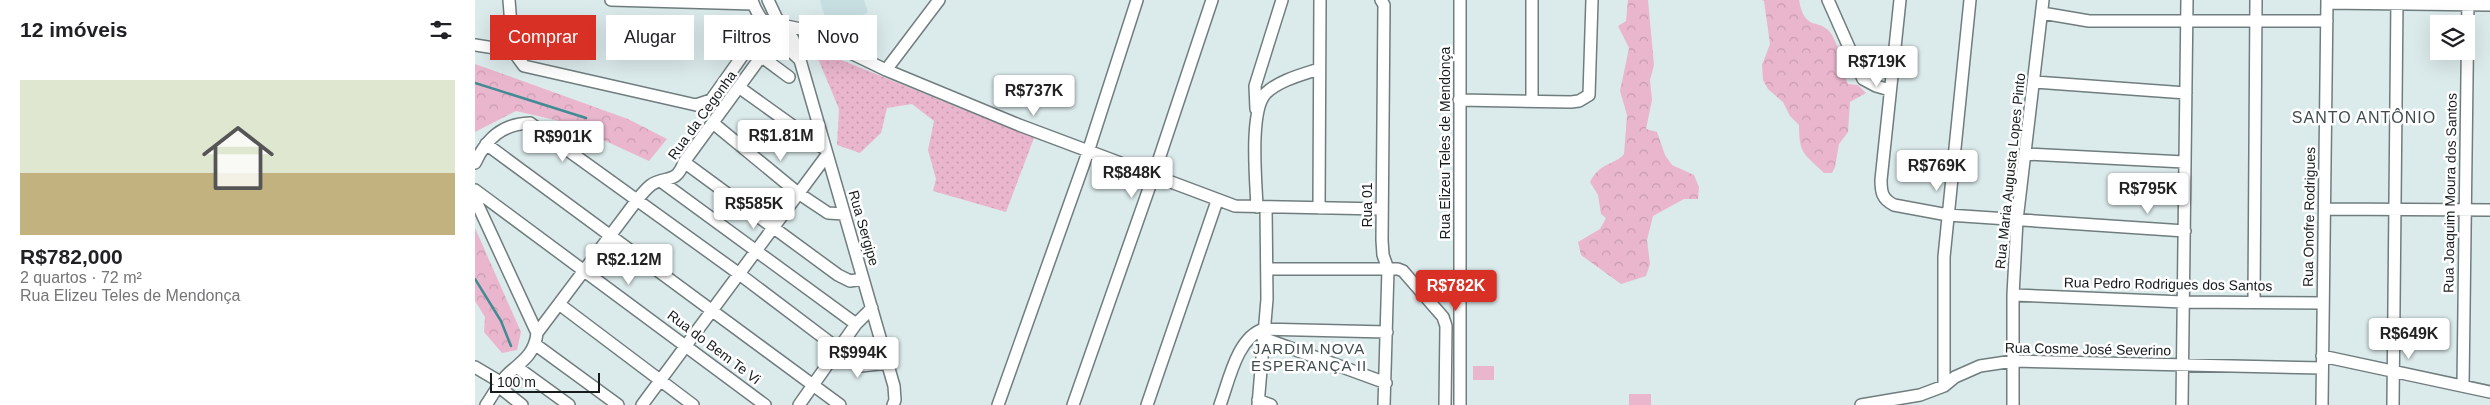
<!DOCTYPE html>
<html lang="pt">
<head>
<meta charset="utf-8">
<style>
  :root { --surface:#fff; --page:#f2f2f2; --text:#202124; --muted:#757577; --line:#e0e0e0; --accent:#d93025 }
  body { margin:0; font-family:Arial,sans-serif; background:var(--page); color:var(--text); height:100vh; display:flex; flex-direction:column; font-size:19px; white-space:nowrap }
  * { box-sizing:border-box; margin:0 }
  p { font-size:16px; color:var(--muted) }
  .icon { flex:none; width:28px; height:28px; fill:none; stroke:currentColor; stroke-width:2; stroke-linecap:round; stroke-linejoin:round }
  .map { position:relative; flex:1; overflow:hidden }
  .panel { display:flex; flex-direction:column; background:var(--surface); width:475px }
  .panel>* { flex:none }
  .banner { position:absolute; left:15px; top:15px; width:475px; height:45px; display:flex; gap:10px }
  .fabs { position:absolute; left:1955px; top:15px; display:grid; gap:10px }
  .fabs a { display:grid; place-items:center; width:45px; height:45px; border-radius:0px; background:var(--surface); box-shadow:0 5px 20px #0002; font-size:25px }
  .scale { position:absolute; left:15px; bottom:12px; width:110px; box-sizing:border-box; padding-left:5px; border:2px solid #161b1c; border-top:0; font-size:14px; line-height:18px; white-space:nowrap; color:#161b1c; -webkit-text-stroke:4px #fff; paint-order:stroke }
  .price { position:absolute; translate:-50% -42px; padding:0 11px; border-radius:5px; background:#fff; color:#222; font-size:16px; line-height:32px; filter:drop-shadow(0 1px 2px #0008) }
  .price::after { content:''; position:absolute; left:50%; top:30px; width:15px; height:11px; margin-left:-8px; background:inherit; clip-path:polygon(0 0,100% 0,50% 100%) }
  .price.selected { background:var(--accent); color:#fff }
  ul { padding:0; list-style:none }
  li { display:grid; align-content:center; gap:10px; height:265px; padding:0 20px }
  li+li { border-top:1px solid var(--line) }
  li span { display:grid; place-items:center; height:155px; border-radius:0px; color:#555 }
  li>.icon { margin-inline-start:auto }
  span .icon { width:90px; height:90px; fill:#fffc; stroke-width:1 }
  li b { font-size:21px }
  h2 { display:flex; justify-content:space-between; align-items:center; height:60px; padding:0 20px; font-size:21px }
  .pill { padding:0 18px; border-radius:0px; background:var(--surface); box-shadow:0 5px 20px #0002; font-size:18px; line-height:45px }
  .pill.selected { background:var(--accent); color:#fff }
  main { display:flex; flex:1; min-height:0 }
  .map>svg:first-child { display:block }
  .built { fill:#c8dfe2 }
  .grass { fill:url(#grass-dots) }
  .forest { fill:url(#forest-crowns) }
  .park { fill:#eab6ce }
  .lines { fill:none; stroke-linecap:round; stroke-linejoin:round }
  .stream { stroke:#418b93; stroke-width:2.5 }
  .minor-casing { stroke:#707d7e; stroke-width:14 }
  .minor { stroke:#fff; stroke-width:11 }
  .labels { text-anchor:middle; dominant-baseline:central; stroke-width:5; stroke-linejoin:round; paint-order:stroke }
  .street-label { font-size:14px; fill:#161b1c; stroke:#fff }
  .neighbourhood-label { font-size:15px; letter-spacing:1px; fill:#404c4d; stroke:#fff }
  .quarter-label { font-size:16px; letter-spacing:1px; fill:#404c4d; stroke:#fff }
</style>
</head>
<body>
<main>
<section class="panel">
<h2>12 imóveis<svg class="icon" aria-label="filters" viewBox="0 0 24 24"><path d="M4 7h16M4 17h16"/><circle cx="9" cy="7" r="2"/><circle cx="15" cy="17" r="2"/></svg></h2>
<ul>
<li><span style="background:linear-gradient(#dfe7d0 60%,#c2b280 0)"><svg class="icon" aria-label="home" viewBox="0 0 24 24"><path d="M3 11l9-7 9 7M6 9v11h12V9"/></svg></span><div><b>R$782,000</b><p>2 quartos · 72 m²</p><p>Rua Elizeu Teles de Mendonça</p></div></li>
</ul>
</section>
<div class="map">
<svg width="2015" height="405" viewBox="0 0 2015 405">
  <defs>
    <pattern id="grass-dots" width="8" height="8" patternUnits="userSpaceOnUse" patternTransform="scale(1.25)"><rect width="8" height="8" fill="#eab6ce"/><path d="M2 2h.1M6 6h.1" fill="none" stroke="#c89cb0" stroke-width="1.8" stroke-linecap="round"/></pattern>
    <pattern id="forest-crowns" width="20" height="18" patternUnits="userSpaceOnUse" patternTransform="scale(1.25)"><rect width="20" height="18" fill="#eab6ce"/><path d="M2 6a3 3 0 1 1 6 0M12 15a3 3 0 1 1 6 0" fill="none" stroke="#c89cb0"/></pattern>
  </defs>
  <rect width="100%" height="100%" fill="#dbeaeb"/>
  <path class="built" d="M345,0H389L393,13L352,25Z"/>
  <path class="grass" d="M339,49L559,138L531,212L458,191L461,179L453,150L459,121L437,104L412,108L406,133L385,153L362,145L364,109Z"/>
  <path class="forest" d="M1153,0H1173L1179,65L1175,80L1177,100L1171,129L1182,132L1190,155L1197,165L1219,175L1224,187L1223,199H1209L1178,216L1172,240L1175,264L1171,276L1146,284L1106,255L1103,242L1125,229L1131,218L1126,214L1123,195L1115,182C1125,162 1140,165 1149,154L1152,115L1145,91L1154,48L1143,26L1151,21Z
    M1287,0H1324C1330,34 1345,16 1357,35C1366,50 1366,68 1373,84L1383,85L1391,93L1375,102L1373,132L1364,144L1360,167L1357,173H1349C1329,153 1324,155 1324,125L1315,116L1308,102L1293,89L1288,80L1287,65L1295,44L1289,1Z
    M0,64L153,119L192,139L174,161L89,122L41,111L0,132Z
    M0,228L46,332L42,350L27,353L9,332L10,317L0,301Z"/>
  <path class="park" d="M998,366H1019V380H998Z
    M1154,394H1176V405H1154Z"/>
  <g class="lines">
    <path class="stream" d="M0,83L111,118
      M0,279L26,321L36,346"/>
    <g class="minor-casing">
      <path id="minor" d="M34,0L38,51L49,66L221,105L236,100L285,31
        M136,0L278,4
        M277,0C282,20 309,45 324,59
        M293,0L301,17L318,39L325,60L419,386L420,400L418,405
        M906,0L909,5L907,240L908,255L913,269L909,405
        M985,0V405
        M1353,0L1388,79L1401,86L1415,90
        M1425,0L1406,180C1406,192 1407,199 1419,205L1473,215L1710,231
        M1852,3L2015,5
        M1567,13L1614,21H1852
        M306,25L326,29L411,70L544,125L760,206L907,209
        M0,45L38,51
        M287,57L314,77
        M411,70L464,0
        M1560,82L1711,93
        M265,88L350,149
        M984,100L1096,102L1104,101L1114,95L1117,0
        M1057,100V0
        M781,109L780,86L807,0
        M238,123L323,193L353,213L369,214
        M11,144L365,405
        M1550,154L1709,162
        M209,162L363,275L375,281L388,279
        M0,163C12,138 27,124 55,123L263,273L386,366L413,363
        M187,182L381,324
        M0,190L290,405
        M0,199L62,333
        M782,207C781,182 774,110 791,93C805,80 826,75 844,69
        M844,208L845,0
        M1850,209L2015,210
        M792,269H923L928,271L968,317L971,326L970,405
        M1538,295L1708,302L1848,303
        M1779,301L1781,0
        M84,304L218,405
        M788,338L911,383
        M61,345L143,405
        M1847,356L2015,392
        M0,367L27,383L28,390L47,405
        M43,368L94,405
        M1469,386V257L1495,0
        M1988,386L1993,0
        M783,400L796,405
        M11,405C18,395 25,381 34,373C48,361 60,353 62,333L162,200C166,195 171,189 176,185C191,175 201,185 209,162L296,43
        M167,405L352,155
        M324,405L381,324L397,308
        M523,405L613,152L662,0
        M598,405L678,177L737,0
        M672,405L742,201
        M745,405C754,381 762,337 789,329L912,332
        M783,405L792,299L791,207
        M1386,405L1445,395L1469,386L1480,377L1505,366L1538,361L1847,368
        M1538,405V295L1542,220L1568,0
        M1707,405L1712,0
        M1847,405L1852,0
        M1918,405L1922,0"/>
    </g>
    <use href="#minor" class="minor"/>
  </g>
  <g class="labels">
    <g class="street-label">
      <text transform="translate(227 115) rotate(-54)">Rua da Cegonha</text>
      <text transform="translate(970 143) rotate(-90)">Rua Elizeu Teles de Mendonça</text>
      <text transform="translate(1535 171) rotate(-84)">Rua Maria Augusta Lopes Pinto</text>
      <text transform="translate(1975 193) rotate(-89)">Rua Joaquim Moura dos Santos</text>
      <text transform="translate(892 205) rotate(-90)">Rua 01</text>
      <text transform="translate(1834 217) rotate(-89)">Rua Onofre Rodrigues</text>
      <text transform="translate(389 228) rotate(74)">Rua Sergipe</text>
      <text transform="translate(1693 284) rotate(1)">Rua Pedro Rodrigues dos Santos</text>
      <text transform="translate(239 347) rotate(37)">Rua do Bem Te Vi</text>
      <text transform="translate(1613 349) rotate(1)">Rua Cosme José Severino</text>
    </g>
    <g class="neighbourhood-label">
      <text x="834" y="348">JARDIM NOVA<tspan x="834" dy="17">ESPERANÇA II</tspan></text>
    </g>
    <g class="quarter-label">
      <text x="1889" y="117">SANTO ANTÔNIO</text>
    </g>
  </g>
</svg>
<div class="fabs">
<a><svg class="icon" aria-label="layers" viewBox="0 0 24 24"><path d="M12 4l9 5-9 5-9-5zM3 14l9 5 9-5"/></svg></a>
</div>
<div class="scale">100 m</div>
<b class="price" style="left:1402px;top:88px">R$719K</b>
<b class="price" style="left:559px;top:117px">R$737K</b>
<b class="price" style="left:306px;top:162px">R$1.81M</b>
<b class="price" style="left:88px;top:163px">R$901K</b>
<b class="price" style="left:1462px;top:192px">R$769K</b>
<b class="price" style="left:657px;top:199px">R$848K</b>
<b class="price" style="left:1673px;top:215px">R$795K</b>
<b class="price" style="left:279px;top:230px">R$585K</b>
<b class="price" style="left:154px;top:286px">R$2.12M</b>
<b class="price selected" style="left:981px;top:312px">R$782K</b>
<b class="price" style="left:1934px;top:360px">R$649K</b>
<b class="price" style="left:383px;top:379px">R$994K</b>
<div class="banner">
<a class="pill selected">Comprar</a>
<a class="pill">Alugar</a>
<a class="pill">Filtros</a>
<a class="pill">Novo</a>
</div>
</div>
</main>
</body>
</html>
